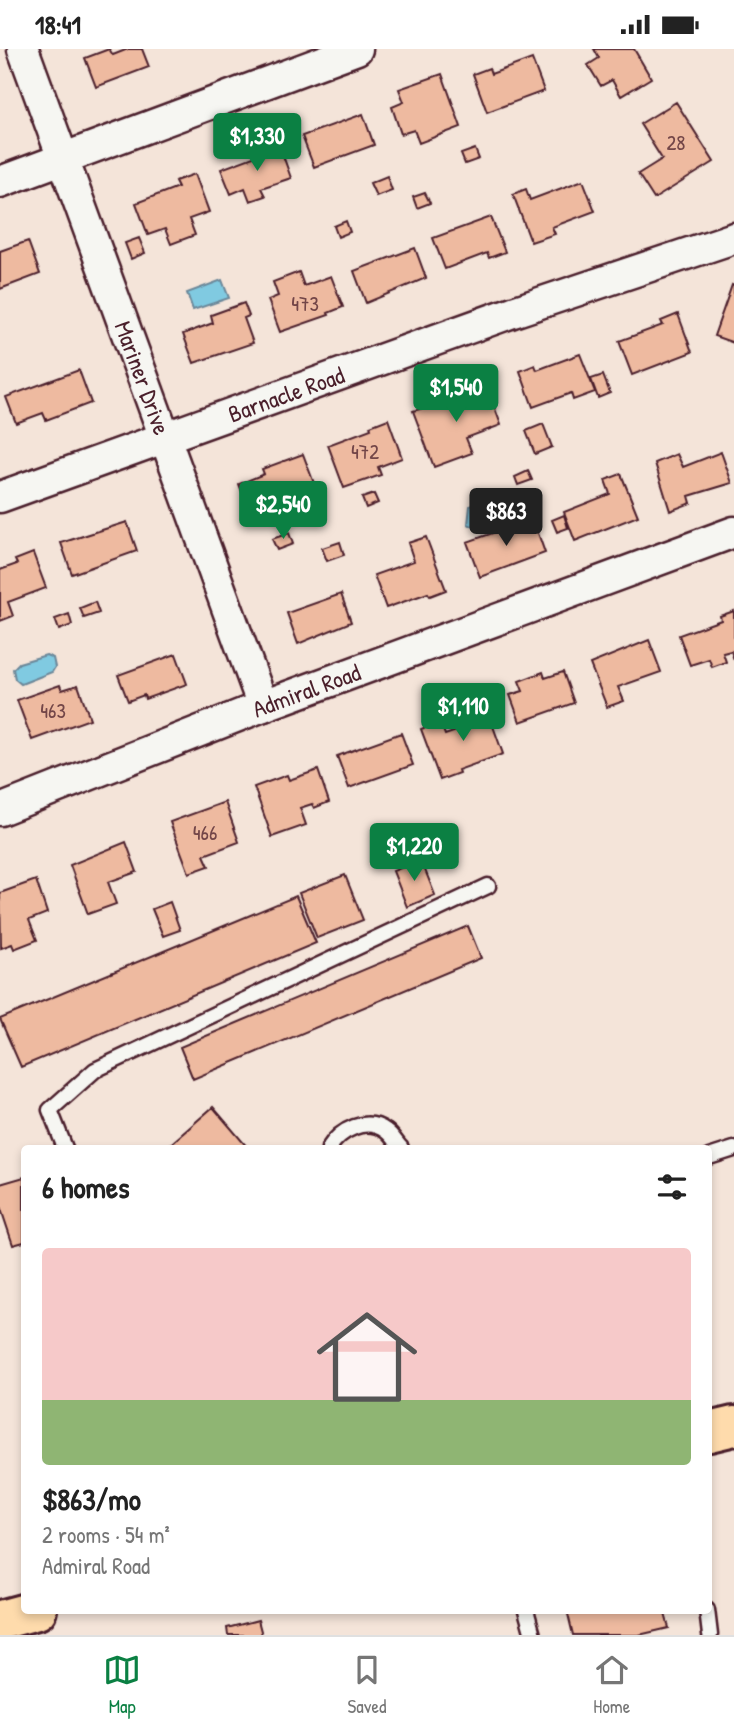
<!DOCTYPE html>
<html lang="en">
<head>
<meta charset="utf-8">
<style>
  :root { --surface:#fff; --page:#f6f6f6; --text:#222; --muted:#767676; --line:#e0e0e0; --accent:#0b8043 }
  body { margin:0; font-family:"Patrick Hand",sans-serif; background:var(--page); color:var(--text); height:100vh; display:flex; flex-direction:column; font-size:26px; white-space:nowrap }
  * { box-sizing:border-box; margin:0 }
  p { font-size:23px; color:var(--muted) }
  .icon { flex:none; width:38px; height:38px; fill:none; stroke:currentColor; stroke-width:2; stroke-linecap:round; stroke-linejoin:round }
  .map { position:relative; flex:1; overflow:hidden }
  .sheet { position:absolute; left:21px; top:1096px; width:691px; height:469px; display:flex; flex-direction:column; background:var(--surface); border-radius:7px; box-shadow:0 4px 10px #0003 }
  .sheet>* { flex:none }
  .price { position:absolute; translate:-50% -60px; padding:0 16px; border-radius:7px; background:var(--accent); color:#fff; font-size:23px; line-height:46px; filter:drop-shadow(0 2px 4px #0008) }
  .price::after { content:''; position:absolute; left:50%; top:42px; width:21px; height:16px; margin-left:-10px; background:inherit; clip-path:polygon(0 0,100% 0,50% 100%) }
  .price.current { background:#222; color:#fff }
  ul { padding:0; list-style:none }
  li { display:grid; align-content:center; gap:14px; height:371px; padding:0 21px }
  li span { display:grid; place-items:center; height:217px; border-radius:7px; color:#555 }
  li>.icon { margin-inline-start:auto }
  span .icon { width:126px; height:126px; fill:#fffc; stroke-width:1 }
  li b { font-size:30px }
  h2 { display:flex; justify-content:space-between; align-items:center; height:84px; padding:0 21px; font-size:30px }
  .status { display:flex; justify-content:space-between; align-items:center; height:49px; padding:0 35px; background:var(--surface); direction:ltr }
  .status svg { height:19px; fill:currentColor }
  .tabs { display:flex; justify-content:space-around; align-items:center; height:98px; border-top:2px solid var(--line); background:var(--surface); font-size:19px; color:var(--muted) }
  .tabs a { display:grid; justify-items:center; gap:4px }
  .tabs .current { color:var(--accent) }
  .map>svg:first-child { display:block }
  .water { fill:#80cae1; stroke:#6a8698; stroke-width:2 }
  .building { fill:#eebaa0; stroke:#4a1f2b; stroke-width:2 }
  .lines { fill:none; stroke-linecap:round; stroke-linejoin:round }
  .service-casing { stroke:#4a1f2b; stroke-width:19 }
  .minor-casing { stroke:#4a1f2b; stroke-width:35 }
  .trunk-casing { stroke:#4a1f2b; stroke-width:44 }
  .service { stroke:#f6f6f2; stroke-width:14 }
  .minor { stroke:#f6f6f2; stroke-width:30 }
  .trunk { stroke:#fedbac; stroke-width:38 }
  .labels { text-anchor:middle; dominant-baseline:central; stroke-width:6; stroke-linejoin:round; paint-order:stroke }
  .number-label { font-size:21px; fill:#734648 }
  .street-label { font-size:24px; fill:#4a1f2b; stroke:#f6f6f2 }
</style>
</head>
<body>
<div class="status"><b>18:41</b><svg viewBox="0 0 49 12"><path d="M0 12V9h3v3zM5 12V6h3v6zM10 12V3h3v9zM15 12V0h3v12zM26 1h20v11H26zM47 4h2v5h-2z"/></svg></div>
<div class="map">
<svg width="734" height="1586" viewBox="0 0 734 1586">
  <rect width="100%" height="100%" fill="#f4e4d9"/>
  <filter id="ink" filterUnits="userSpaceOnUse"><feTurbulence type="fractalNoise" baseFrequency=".0143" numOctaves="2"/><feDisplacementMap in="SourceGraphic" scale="14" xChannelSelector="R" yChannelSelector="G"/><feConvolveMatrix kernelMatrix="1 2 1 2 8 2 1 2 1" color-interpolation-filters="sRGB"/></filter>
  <g filter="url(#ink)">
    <path class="water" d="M222,231L229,249L193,261L187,244Z
      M490,447L500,449V463L483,469L474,478L468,475L470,457L481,454Z
      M46,606L53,609L55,618L52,623L21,635L15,630L13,620L19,614Z"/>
    <path class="building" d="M109,0L113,6L128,0H142L149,18L96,38L85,9Z
      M594,0H634L651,29L621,47L612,31L601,37L588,16L599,9Z
      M532,10L544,42L487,63L473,25L489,19L491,25Z
      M442,25L461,78L419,94L414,81L401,85L392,58L404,53L399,40Z
      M676,53L714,113L654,150L638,125L662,110L640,75Z
      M363,65L374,96L314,118L302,87Z
      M280,98L291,129L261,139L265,147L250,152L245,139L231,145L221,120Z
      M475,100L479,110L465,115L461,105Z
      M195,125L209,163L189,170L195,186L171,195L165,180L148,186L136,154L178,138L175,132Z
      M387,127L392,141L376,147L370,134Z
      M583,131L595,162L552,178L555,185L531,193L513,145L526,140L530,151Z
      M425,144L430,154L417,159L413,148Z
      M491,168L505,203L489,209L487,204L445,220L433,189Z
      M346,172L350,183L338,188L334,177Z
      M139,189L145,204L131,210L125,194Z
      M28,192L40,225L0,240V202Z
      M415,199L426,229L366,254L354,222Z
      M299,223L304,237L331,227L343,258L328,264L329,266L280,283L268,251L278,247L273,233Z
      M732,236L734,237V294L714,287Z
      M244,254L249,267L244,269L253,294L194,314L183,285L213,274L211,266Z
      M678,265L692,303L632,326L619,292L663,276L661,272Z
      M580,305L595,343L573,351L571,344L533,358L520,322L535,316L537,321Z
      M79,321L91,354L46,371L43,364L16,374L6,348Z
      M603,326L610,344L598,349L591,330Z
      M486,335L501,376L466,389L472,404L434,418L413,362L464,347L463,343Z
      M388,370L402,409L378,418L381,426L344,439L328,396L371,380L370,377Z
      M543,375L552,398L535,405L526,382Z
      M721,403L732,434L689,447L691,454L670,462L655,414L677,405L683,418Z
      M303,405L315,437L249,461L239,435L264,425L262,420Z
      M528,422L532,431L518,436L515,428Z
      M621,425L638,467L575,492L564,463L610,445L605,431Z
      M374,445L378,454L366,459L362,449Z
      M564,466L568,479L557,483L552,471Z
      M533,470L545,504L480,528L467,493Z
      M127,473L137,502L72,525L61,494Z
      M289,484L293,495L277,501L272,490Z
      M426,488L446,541L430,547L428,544L386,559L374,526L414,512L408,494Z
      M340,493L344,506L327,512L322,499Z
      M33,504L46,539L8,553L13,567L0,572V521L17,515L15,511Z
      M341,545L351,573L298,595L287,564Z
      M95,553L99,564L84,569L80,559Z
      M734,562V611L731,602L723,604L726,613L712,618L709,610L690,616L679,586L721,571L720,567Z
      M69,565L72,576L59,581L55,570Z
      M649,591L661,623L618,638L624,652L607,658L590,615Z
      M176,605L187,635L145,650L144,646L128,652L118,626Z
      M543,623L545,629L563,623L574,654L520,673L510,646L523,642L519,632Z
      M60,636L62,641L78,636L90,670L32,691L17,651Z
      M484,652L503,705L458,721L459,724L440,731L421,680L440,673L445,686L471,677L465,659Z
      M401,684L413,716L349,739L337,707Z
      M318,721L329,753L314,759L312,755L300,759L306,776L272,788L254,738L287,726L289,731Z
      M225,753L239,793L204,806L209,817L189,824L170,773Z
      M126,793L137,823L108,833L116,855L88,865L70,816Z
      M421,811L435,846L407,858L393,822Z
      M345,826L363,871L317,889L299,844Z
      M36,831L47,864L29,871L37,891L14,900L12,895L1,899L0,844Z
      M296,847L316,894L21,1018L0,970Z
      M170,853L180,881L163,887L152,860Z
      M468,877L481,909L193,1030L180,998Z
      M213,1058L248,1099H166Z
      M24,1128V1193L13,1196L0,1157V1135Z
      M567,1561H664L669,1579L639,1586H573Z
      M258,1571L262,1586H228L227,1579Z"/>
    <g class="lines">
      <g class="service-casing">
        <path id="service" d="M65,1099L50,1061L95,1021L488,837
          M329,1099C340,1081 366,1067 386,1082C392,1086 396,1094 401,1099
          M709,1108L734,1100
          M526,1561L533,1586
          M707,1561L710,1586"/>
      </g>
      <g class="minor-casing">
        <g id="minor">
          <path id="s1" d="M23,0L263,657"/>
          <path d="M0,133L357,0"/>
          <path id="s2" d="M0,448L513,263L734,189"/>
          <path id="s3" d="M0,761L263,657L734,483"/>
        </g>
      </g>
      <g class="trunk-casing">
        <path id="trunk" d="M709,1383L734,1377
          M0,1571L37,1561"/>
      </g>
      <use href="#service" class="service"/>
      <use href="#minor" class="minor"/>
      <use href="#trunk" class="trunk"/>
    </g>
  </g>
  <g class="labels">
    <g class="number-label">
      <text x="676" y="93">28</text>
      <text x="305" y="254">473</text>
      <text x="365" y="402">472</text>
      <text x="53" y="661">463</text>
      <text x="205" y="783">466</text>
    </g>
    <g class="street-label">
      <text stroke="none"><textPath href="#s1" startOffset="350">Mariner Drive</textPath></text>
      <text stroke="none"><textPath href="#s2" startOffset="304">Barnacle Road</textPath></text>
      <text stroke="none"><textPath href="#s3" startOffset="329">Admiral Road</textPath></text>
    </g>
  </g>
</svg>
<b class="price" style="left:257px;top:124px">$1,330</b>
<b class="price" style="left:456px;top:375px">$1,540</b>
<b class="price" style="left:283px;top:492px">$2,540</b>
<b class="price current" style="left:506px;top:499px">$863</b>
<b class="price" style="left:463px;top:694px">$1,110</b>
<b class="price" style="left:414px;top:834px">$1,220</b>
<section class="sheet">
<h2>6 homes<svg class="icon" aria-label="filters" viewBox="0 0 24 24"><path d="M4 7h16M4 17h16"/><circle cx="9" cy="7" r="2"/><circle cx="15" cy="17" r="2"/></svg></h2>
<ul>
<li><span style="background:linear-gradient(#f6c9c9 70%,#8fb573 0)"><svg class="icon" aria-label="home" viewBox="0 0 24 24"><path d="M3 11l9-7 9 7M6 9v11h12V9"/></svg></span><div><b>$863/mo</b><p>2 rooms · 54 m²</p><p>Admiral Road</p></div></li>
</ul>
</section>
</div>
<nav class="tabs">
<a class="current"><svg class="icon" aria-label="map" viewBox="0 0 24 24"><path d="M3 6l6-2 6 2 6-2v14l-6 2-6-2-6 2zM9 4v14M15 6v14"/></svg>Map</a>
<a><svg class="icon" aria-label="saved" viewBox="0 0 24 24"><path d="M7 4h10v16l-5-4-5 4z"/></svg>Saved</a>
<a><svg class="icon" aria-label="home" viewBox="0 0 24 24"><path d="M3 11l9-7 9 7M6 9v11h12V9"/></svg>Home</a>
</nav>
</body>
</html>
